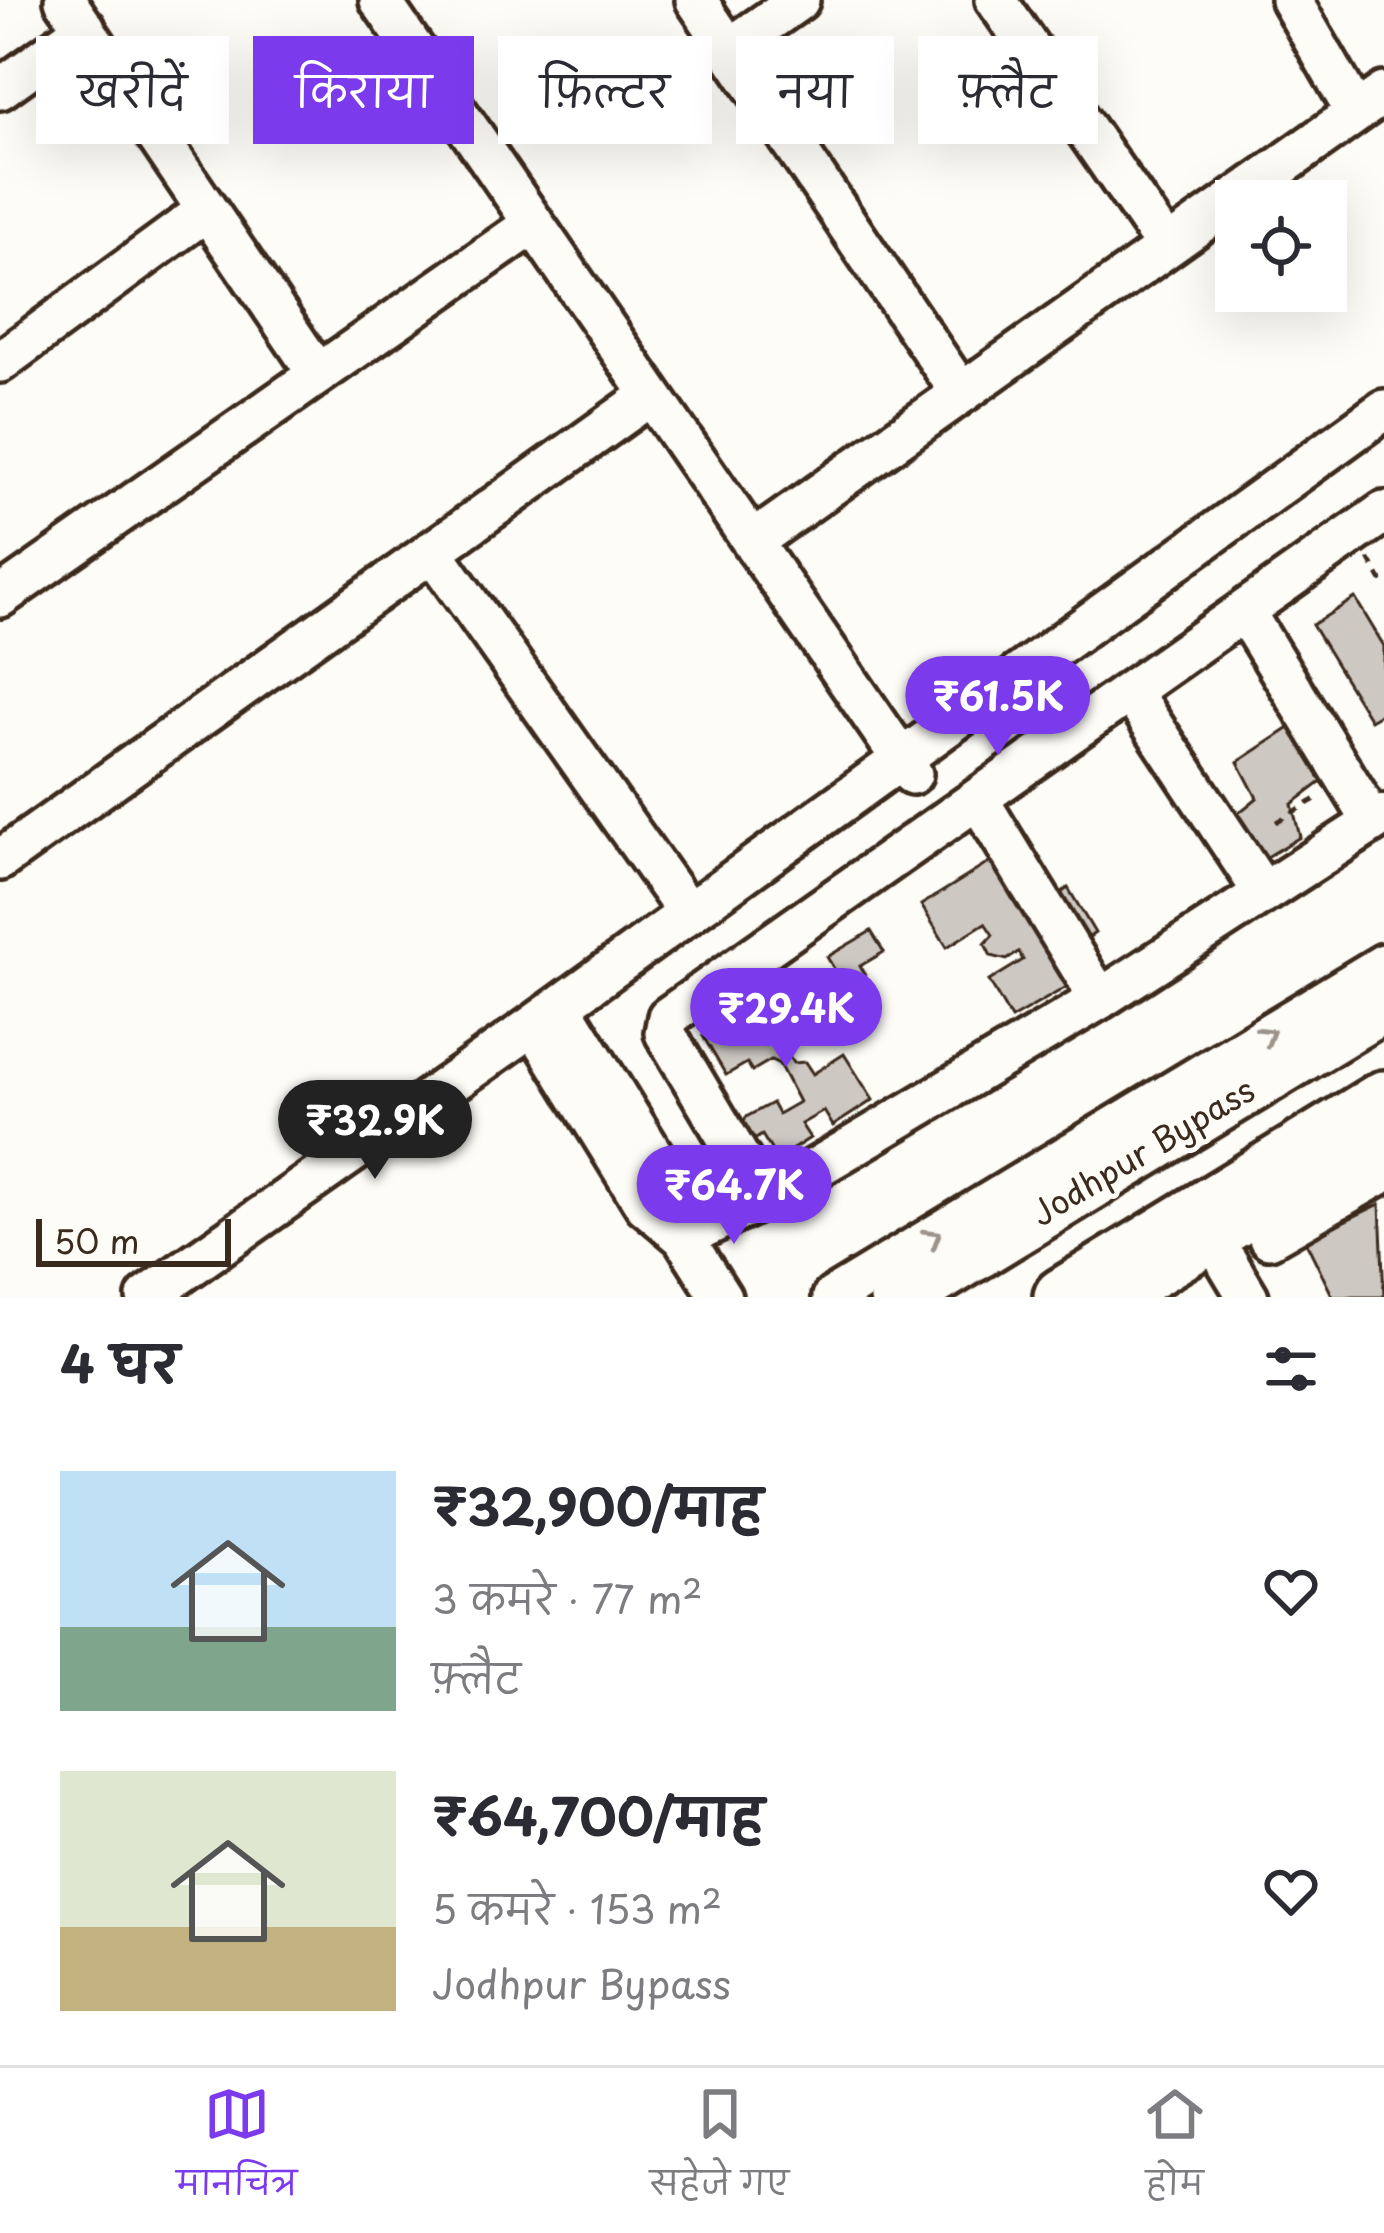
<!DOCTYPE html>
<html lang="hi">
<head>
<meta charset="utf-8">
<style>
  :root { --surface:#fff; --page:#f2f2f3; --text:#2b2b33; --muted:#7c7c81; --line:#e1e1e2; --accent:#7c3aed }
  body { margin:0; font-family:"Playpen Sans","Playpen Sans Deva",sans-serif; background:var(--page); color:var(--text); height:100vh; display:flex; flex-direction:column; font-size:45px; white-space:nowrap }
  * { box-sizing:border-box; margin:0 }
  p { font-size:39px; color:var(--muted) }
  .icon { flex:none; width:66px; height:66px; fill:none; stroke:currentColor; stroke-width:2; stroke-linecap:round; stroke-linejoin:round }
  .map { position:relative; height:1297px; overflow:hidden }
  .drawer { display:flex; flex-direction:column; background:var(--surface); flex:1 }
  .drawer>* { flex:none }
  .banner { position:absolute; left:36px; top:36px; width:1314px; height:108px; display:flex; gap:24px }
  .fabs { position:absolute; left:1215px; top:180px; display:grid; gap:24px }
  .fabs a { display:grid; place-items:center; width:132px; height:132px; border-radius:0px; background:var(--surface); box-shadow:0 12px 48px #0002; font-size:60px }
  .scale { position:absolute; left:36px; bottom:30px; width:195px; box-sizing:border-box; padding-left:12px; border:6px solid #3b2a1e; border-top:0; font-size:33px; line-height:42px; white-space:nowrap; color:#3b2a1e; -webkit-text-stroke:9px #fdfcf7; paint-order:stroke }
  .price { position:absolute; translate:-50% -102px; padding:0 27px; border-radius:42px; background:var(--accent); color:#fff; font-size:39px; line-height:78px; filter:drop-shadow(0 3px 6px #0008) }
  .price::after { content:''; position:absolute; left:50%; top:72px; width:36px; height:27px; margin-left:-18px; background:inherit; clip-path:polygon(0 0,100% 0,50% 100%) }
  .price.active { background:#222; color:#fff }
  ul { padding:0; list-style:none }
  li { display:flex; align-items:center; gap:36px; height:300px; padding:0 60px }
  li span { display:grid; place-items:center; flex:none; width:336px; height:240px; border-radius:0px; color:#555 }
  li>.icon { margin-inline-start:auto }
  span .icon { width:144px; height:144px; fill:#fffc; stroke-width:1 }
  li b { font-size:51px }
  h2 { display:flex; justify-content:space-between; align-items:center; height:144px; padding:0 60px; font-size:51px }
  .chip { padding:0 42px; border-radius:0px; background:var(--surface); box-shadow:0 12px 48px #0002; font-size:42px; line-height:108px }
  .chip.active { background:var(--accent); color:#fff }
  .dock { display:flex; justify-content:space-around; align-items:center; height:168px; border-top:3px solid var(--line); background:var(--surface); font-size:33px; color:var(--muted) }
  .dock a { display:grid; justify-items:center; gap:6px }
  .dock .active { color:var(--accent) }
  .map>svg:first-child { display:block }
  .building { fill:#cdc8c2; stroke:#3b2a1e; stroke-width:3 }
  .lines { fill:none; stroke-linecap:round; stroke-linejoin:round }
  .minor-casing { stroke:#3b2a1e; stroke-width:48 }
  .highway-casing { stroke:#3b2a1e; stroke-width:66 }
  .path { stroke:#3b2a1e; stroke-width:4.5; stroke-dasharray:9 9; stroke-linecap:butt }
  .minor { stroke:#fdfcf7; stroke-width:39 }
  .highway { stroke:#fdfcf7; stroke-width:57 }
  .oneway { stroke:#9c938a }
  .labels { text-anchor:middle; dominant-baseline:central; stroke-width:10; stroke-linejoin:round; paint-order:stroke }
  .street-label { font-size:33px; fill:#3b2a1e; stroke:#fdfcf7 }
</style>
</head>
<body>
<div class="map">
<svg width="1384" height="1297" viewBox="0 0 1384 1297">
  <rect width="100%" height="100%" fill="#fdfcf7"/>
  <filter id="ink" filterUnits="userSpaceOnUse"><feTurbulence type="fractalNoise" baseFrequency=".00833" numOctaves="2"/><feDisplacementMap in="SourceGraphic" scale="24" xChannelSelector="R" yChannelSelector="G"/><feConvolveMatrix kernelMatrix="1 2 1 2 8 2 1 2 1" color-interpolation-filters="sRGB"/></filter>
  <g filter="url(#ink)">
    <path class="building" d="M1355,598L1384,646V712L1370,720L1312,625Z
      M1294,725L1324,780L1292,804L1300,837L1262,860L1236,815L1257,798L1238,762Z
      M990,862L1025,918L1068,888L1095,933L1054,962L1070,985L1011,1019L989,981L1023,960L1019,952L1007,960L991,956L985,944L993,935L985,923L947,947L921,905Z
      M871,931L884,952L860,966L865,975L845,987L827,957Z
      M793,983L815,1020L796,1031L802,1040L785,1050L793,1063L805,1062L813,1074L844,1054L873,1100L833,1126L824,1111L801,1124L810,1138L777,1159L762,1135L751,1142L742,1127L746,1117L772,1103L778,1114L799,1102L779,1064L771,1060L752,1071L747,1063L726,1075L703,1036Z
      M1380,1204L1384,1297H1333L1305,1240Z"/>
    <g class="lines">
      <g class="minor-casing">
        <path id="minor" d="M65,0L318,374
          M380,0L912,774
          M696,0L961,393
          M996,0L1167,247
          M1291,0L1356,113
          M729,49L799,0
          M0,89L85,28
          M0,362L207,210
          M1384,512L668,1017L665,1033L764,1199L1100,999L1384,815
          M752,542L1384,93
          M432,551L688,913
          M0,597L533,224
          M1244,611L1373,822
          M1130,691L1263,892
          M978,799L1100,999
          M0,860L651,395
          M561,1006L671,1184L683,1237
          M534,1025L645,1205L683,1237L721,1297
          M683,1237L764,1199
          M1269,1238L1384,1172
          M1227,1262L1248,1297
          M147,1297L534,1025L1384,410
          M833,1297L1384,964
          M1122,1297L1384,1138"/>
      </g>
      <g class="highway-casing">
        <path id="highway" d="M899,1297L1384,1002
          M1063,1297L1384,1100"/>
      </g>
      <path class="path" d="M1369,559L1384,585
        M1276,822L1321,796"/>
      <use href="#minor" class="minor"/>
      <use href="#highway" class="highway"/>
    </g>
    <defs><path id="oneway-chevron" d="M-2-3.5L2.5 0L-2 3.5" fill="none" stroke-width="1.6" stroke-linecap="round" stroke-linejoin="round" transform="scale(3)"/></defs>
    <g class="oneway">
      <use href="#oneway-chevron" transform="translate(1267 1035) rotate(-31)"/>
      <use href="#oneway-chevron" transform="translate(933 1237) rotate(-31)"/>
    </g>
  </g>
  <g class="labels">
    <g class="street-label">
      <text transform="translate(1142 1150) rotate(-31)">Jodhpur Bypass</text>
    </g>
  </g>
</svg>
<div class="fabs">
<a><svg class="icon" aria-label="locate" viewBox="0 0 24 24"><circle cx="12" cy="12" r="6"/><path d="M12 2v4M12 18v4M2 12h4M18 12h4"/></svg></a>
</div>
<div class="scale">50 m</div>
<b class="price" style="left:998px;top:758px">₹61.5K</b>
<b class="price" style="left:786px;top:1070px">₹29.4K</b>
<b class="price active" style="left:375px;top:1182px">₹32.9K</b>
<b class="price" style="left:734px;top:1247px">₹64.7K</b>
<div class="banner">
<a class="chip">खरीदें</a>
<a class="chip active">किराया</a>
<a class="chip">फ़िल्टर</a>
<a class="chip">नया</a>
<a class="chip">फ़्लैट</a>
</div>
</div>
<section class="drawer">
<h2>4 घर<svg class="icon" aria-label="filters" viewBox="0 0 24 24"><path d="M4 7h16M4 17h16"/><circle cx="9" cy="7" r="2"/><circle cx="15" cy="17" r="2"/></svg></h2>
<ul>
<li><span style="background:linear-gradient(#bfe0f5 65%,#7fa58c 0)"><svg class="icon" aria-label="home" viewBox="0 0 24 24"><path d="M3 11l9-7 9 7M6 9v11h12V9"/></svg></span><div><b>₹32,900/माह</b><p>3 कमरे · 77 m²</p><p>फ़्लैट</p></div><svg class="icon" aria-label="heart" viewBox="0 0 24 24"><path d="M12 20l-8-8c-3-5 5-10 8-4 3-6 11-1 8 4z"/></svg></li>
<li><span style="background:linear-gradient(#dfe7d0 65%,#c2b280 0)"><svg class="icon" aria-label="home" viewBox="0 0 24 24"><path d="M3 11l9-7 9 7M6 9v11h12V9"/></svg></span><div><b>₹64,700/माह</b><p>5 कमरे · 153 m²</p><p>Jodhpur Bypass</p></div><svg class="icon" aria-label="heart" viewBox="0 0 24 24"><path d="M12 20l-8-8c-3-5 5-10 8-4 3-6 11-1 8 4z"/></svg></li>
</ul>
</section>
<nav class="dock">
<a class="active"><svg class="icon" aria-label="map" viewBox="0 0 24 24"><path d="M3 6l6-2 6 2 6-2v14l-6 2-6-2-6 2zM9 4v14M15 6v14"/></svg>मानचित्र</a>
<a><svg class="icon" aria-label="saved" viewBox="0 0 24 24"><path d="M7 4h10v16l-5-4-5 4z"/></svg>सहेजे गए</a>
<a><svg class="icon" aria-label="home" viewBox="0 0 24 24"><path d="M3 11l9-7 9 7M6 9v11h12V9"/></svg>होम</a>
</nav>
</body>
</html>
